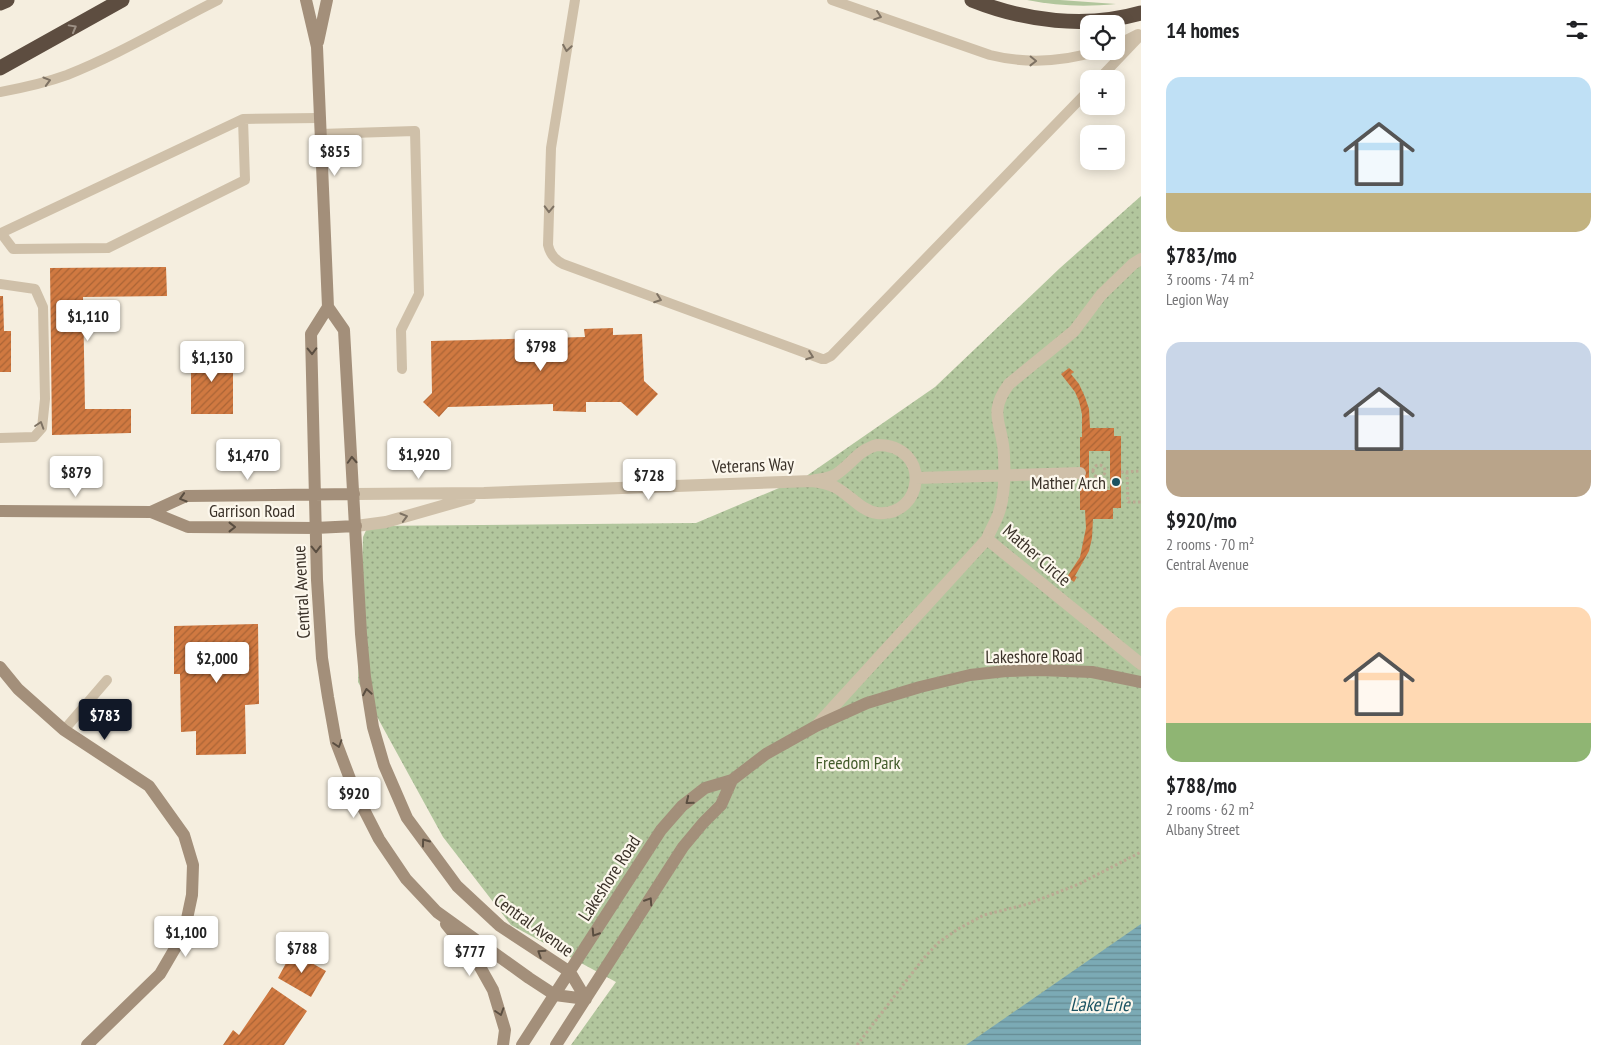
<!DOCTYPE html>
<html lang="en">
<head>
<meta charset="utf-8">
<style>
  :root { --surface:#fff; --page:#f6f6f6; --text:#202124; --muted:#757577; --accent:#111827 }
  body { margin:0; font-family:"PT Sans Narrow",sans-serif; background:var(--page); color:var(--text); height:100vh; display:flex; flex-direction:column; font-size:19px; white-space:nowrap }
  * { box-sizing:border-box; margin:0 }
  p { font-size:16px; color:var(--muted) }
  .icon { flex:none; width:28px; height:28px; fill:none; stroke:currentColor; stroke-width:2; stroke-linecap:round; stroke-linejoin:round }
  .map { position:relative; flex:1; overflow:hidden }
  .side { display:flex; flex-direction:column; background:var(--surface); width:475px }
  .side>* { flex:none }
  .tools { position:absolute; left:1080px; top:15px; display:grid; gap:10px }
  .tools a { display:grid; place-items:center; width:45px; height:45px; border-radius:10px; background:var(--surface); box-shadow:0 2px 12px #0003; font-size:25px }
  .price { position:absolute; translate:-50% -42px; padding:0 11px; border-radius:5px; background:#fff; color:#222; font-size:16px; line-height:32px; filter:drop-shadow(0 1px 2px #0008) }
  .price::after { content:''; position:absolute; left:50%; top:30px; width:15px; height:11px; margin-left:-8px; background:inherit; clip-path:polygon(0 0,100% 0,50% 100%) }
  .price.active { background:var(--accent); color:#fff }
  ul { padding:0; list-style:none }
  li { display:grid; align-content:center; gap:10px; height:265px; padding:0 25px }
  li span { display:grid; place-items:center; height:155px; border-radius:15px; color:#555 }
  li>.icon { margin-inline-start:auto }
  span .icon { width:90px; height:90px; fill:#fffc; stroke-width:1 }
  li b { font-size:21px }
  h2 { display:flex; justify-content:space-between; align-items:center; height:60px; padding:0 25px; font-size:21px }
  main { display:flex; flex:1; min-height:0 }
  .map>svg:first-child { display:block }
  .grass { fill:#b2c69d }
  .park { fill:url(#park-dots) }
  .water { fill:url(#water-rules) }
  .building { fill:url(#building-hatch); fill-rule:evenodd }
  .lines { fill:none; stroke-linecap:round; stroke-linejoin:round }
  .path { stroke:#bbaa93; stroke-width:3; stroke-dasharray:2.5 2.5; stroke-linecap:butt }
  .lane { stroke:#cfc0a9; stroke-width:10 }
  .street { stroke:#cfc0a9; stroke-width:12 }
  .secondary { stroke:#a38f7a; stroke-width:12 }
  .highway { stroke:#5d4d40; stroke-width:15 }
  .oneway { stroke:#7e7263 }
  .oneway2 { stroke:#9d9185 }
  .oneway3 { stroke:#5a4e41 }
  .poi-dot { fill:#1a5261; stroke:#fcf7ec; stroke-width:2 }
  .labels { text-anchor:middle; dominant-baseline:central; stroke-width:4.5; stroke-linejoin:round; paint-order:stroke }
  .street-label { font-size:18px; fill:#3b3229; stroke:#fcf7ec }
  .poi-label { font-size:18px; fill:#3b3229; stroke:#fcf7ec; text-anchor:end }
  .park-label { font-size:18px; fill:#435c2b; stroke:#fcf7ec }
  .water-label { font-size:19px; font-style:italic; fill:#1a5261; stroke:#fcf7ec }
</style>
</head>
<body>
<main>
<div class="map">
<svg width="1141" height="1045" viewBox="0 0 1141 1045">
  <defs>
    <pattern id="park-dots" width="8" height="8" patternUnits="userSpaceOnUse" patternTransform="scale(1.25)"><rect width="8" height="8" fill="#b2c69d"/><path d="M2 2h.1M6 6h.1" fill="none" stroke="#92a180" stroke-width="1.8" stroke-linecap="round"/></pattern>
    <pattern id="water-rules" width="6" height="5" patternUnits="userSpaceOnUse" patternTransform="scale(1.25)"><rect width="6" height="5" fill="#7baab5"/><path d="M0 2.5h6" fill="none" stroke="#668b93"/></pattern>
    <pattern id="building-hatch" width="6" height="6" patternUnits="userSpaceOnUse" patternTransform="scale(1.25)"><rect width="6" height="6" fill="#d07941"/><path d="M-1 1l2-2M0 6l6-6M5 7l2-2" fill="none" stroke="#aa6436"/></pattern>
  </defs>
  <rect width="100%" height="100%" fill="#f5eedf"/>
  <path class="grass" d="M1027,0H1060L1116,4C1085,7 1057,6 1027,0Z"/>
  <path class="park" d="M1141,196V952L1014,1045H571L616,982L511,925L443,837L358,682L363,537L368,526L696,523L805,477L935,387L1060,268Z"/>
  <path class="water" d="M1141,924V1045H966Z"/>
  <path class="building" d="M166,267L167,296L83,297L85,409H131V433L52,435L50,268Z
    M0,296H3L4,331H11V372H0Z
    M613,328V335L642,334L644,381L658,394L637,416L621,402H586V412L553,411V404L448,407L439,417L423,402L432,393L431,341L585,337L584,329Z
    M191,352H233V414H191Z
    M1069,368L1074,372L1071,374L1079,384L1085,397L1089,409L1090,428H1114V436H1121V508H1113V519H1093L1092,538L1089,551L1075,576L1077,577L1074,582L1067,577L1080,557L1086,528L1085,510H1080V437H1082V414L1079,401L1075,392L1061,374ZM1089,451H1110V490H1089Z
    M258,624L259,704L245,705L246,754L196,755V731L181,732L180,674H174V626Z
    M292,952L326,971L311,997L278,978Z
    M272,987L307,1011L284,1045H223L233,1030L239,1035Z"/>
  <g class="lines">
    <path class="path" d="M1093 471a6 6 0 1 1 12 0a6 6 0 1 1-12 0Z
      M1121,472L1141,471
      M1127,472L1128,502H1141
      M857,1045L923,959L938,943L958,929L984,915L1028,904L1079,884L1141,852"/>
    <path class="lane" d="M575,0L551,148L548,245C550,254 555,260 563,264L822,359H825L831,356L1089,90
      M832,0L990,55C1026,64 1062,62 1098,51
      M1116,45L1138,34
      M1099,79L1141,35
      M0,92C22,88 45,83 67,75C118,55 168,25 218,0
      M243,119L245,180L108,248L13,249L1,233L243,119L319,118
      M320,134L415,131L419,294L401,330L402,369
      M0,284L35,289L43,307L45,399L42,428L34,437L0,438
      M64,730L107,680"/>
    <path class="street" d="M877,445C933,445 924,518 877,513C861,511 849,494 835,487C828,483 820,482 812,481C820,479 828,479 835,475C851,465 858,450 877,445Z
      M916,478L1080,473
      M354,494L484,493L812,481
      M356,526L386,522L470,498
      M987,539L1141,664
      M816,726L987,539C990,531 995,523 998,515C1005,497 1005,476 1004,457C1004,425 986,415 1009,384L1074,331L1101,295L1133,264L1141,259"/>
    <path class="secondary" d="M306,0L317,47L328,307L344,330L361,634L365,677L373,727L384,765L407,818L457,886L500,926L570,972L586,999
      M318,42L327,0
      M328,307L311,334L317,580L322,658L328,697L336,742L355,792L379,839L406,879L437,912L529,978L555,995L586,999
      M0,511L151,512L188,527L315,528L356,526
      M151,512L186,496L354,494
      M0,667L18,689L64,730L149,786L184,835L193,865L192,895L184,933L160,974L87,1045
      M446,924L479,965L493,990L505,1030L503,1045
      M522,1045L661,830L682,806L705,788L732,780L766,754L816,726L867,703L920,687L970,675L1006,671L1039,670L1092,672L1141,682
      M556,1045L683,847L703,823L721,805L732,780"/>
    <path class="highway" d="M972,0C1025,21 1085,29 1141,13
      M0,3L7,0
      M0,68L122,0"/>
  </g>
  <defs><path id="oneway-chevron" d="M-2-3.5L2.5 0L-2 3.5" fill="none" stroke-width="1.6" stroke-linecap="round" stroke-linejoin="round" transform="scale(1.25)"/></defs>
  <g class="oneway">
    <use href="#oneway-chevron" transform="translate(878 16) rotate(19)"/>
    <use href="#oneway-chevron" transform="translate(567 48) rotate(99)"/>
    <use href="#oneway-chevron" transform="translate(1033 61) rotate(1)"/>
    <use href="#oneway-chevron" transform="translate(47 81) rotate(-16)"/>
    <use href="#oneway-chevron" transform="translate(549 209) rotate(91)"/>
    <use href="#oneway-chevron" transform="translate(658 299) rotate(20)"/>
    <use href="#oneway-chevron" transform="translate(810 356) rotate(20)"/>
    <use href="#oneway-chevron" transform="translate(40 425) rotate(-72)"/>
    <use href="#oneway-chevron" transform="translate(404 517) rotate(-16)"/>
  </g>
  <use class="oneway2" href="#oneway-chevron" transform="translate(73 28) rotate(-29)"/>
  <g class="oneway3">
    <use href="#oneway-chevron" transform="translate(312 351) rotate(89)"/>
    <use href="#oneway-chevron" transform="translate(352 460) rotate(-93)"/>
    <use href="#oneway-chevron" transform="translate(183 498) rotate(163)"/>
    <use href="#oneway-chevron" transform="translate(232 527)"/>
    <use href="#oneway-chevron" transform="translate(316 549) rotate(89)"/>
    <use href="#oneway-chevron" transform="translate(367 692) rotate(-100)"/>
    <use href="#oneway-chevron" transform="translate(338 744) rotate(72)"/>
    <use href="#oneway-chevron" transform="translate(689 801) rotate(141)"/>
    <use href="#oneway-chevron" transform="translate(425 842) rotate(-126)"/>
    <use href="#oneway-chevron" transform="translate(649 901) rotate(-57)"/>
    <use href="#oneway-chevron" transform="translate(595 933) rotate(123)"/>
    <use href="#oneway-chevron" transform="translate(541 953) rotate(-147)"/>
    <use href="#oneway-chevron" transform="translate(500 1012) rotate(72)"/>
  </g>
  <circle class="poi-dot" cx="1116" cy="482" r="5"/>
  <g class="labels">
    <g class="street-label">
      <text transform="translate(753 465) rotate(-2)">Veterans Way</text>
      <text x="252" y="510">Garrison Road</text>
      <text transform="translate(1037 555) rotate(41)">Mather Circle</text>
      <text transform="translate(301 592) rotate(-93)">Central Avenue</text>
      <text transform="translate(1034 656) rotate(-1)">Lakeshore Road</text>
      <text transform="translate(609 878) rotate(-57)">Lakeshore Road</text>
      <text transform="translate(534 925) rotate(36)">Central Avenue</text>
    </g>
    <g class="poi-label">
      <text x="1106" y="482">Mather Arch</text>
    </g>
    <g class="park-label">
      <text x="858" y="762">Freedom Park</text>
    </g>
    <g class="water-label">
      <text x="1100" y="1004">Lake Erie</text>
    </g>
  </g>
</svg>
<div class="tools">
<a><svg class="icon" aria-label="locate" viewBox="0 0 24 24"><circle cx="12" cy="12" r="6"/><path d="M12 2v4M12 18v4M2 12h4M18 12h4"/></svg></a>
<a>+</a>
<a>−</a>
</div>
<b class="price" style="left:335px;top:177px">$855</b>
<b class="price" style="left:88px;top:342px">$1,110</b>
<b class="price" style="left:541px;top:372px">$798</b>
<b class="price" style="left:212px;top:383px">$1,130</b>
<b class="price" style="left:419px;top:480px">$1,920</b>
<b class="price" style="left:248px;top:481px">$1,470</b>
<b class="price" style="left:76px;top:498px">$879</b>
<b class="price" style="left:649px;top:501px">$728</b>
<b class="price" style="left:217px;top:684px">$2,000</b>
<b class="price active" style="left:105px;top:741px">$783</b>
<b class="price" style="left:354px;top:819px">$920</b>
<b class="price" style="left:186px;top:958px">$1,100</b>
<b class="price" style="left:302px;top:974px">$788</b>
<b class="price" style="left:470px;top:977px">$777</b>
</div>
<section class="side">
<h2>14 homes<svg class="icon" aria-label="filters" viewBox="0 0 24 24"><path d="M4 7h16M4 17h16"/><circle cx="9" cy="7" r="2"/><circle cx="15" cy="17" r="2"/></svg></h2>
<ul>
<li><span style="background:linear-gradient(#bfe0f5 75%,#c2b280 0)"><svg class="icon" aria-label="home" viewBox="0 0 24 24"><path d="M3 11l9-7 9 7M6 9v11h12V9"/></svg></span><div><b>$783/mo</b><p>3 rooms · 74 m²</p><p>Legion Way</p></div></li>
<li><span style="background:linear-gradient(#c9d6e8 70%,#b9a48a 0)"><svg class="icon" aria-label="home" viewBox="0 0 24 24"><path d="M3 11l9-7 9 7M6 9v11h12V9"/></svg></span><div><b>$920/mo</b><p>2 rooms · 70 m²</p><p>Central Avenue</p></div></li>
<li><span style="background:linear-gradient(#ffd9b3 75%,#8fb573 0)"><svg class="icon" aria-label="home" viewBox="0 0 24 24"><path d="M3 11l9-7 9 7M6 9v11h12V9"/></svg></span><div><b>$788/mo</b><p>2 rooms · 62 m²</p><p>Albany Street</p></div></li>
</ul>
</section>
</main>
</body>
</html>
